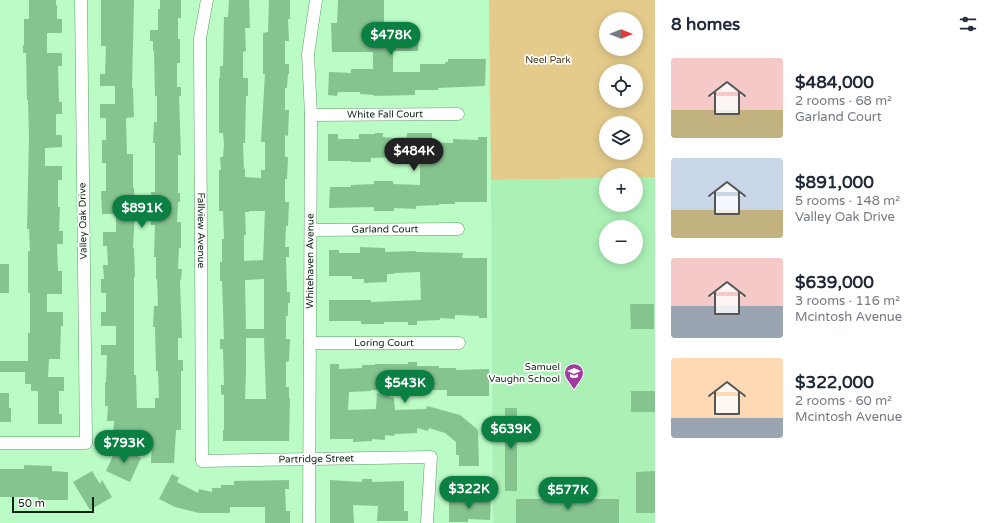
<!DOCTYPE html>
<html lang="en">
<head>
<meta charset="utf-8">
<style>
  :root { --surface:#fff; --page:#f2f2f3; --text:#1f2937; --muted:#747a83; --accent:#0b8043 }
  body { margin:0; font-family:"Varela Round",sans-serif; background:var(--page); color:var(--text); height:100vh; display:flex; flex-direction:column; font-size:15px; white-space:nowrap }
  * { box-sizing:border-box; margin:0 }
  p { font-size:13px; color:var(--muted) }
  .icon { flex:none; width:22px; height:22px; fill:none; stroke:currentColor; stroke-width:2; stroke-linecap:round; stroke-linejoin:round }
  .map { position:relative; flex:1; overflow:hidden }
  .side { display:flex; flex-direction:column; background:var(--surface); width:340px }
  .side>* { flex:none }
  .needle { width:26px; rotate:90deg }
  .buttons { position:absolute; left:599px; top:12px; display:grid; gap:8px }
  .buttons a { display:grid; place-items:center; width:44px; height:44px; border-radius:50%; background:var(--surface); box-shadow:0 2px 10px #0003; font-size:20px }
  .scale { position:absolute; left:12px; bottom:10px; width:82px; box-sizing:border-box; padding-left:4px; border:2px solid #0d2613; border-top:0; font-size:11px; line-height:14px; white-space:nowrap; color:#0d2613; -webkit-text-stroke:3px #fff; paint-order:stroke }
  .price { position:absolute; translate:-50% -34px; padding:0 9px; border-radius:14px; background:var(--accent); color:#fff; font-size:13px; line-height:26px; filter:drop-shadow(0 1px 2px #0008) }
  .price::after { content:''; position:absolute; left:50%; top:24px; width:12px; height:9px; margin-left:-6px; background:inherit; clip-path:polygon(0 0,100% 0,50% 100%) }
  .price.current { background:#222; color:#fff }
  ul { padding:0; list-style:none }
  li { display:flex; align-items:center; gap:12px; height:100px; padding:0 16px }
  li span { display:grid; place-items:center; flex:none; width:112px; height:80px; border-radius:4px; color:#555 }
  li>.icon { margin-inline-start:auto }
  span .icon { width:48px; height:48px; fill:#fffc; stroke-width:1 }
  li b { font-size:17px }
  h2 { display:flex; justify-content:space-between; align-items:center; height:48px; padding:0 16px; font-size:17px }
  main { display:flex; flex:1; min-height:0 }
  .map>svg:first-child { display:block }
  .built { fill:#abf1b6; fill-rule:evenodd }
  .green { fill:#e4cb8c; fill-rule:evenodd }
  .building { fill:#85c48f; fill-rule:evenodd }
  .lines { fill:none; stroke-linecap:round; stroke-linejoin:round }
  .street-casing { stroke:#609d6b; stroke-width:13 }
  .street { stroke:#fff; stroke-width:12 }
  .labels { text-anchor:middle; dominant-baseline:central; stroke-width:3.5; stroke-linejoin:round; paint-order:stroke }
  .park-label { font-size:10px; fill:#463919; stroke:#fff }
  .street-label { font-size:10px; fill:#0d2613; stroke:#fff }
  .poi-label { font-size:10px; fill:#0d2613; stroke:#fff; text-anchor:end }
</style>
</head>
<body>
<main>
<div class="map">
<svg width="655" height="523" viewBox="0 0 655 523">
  <rect width="100%" height="100%" fill="#bbfbc5"/>
  <path class="built" d="M636,177H655V523H493L491,180L606,178V205H636ZM606,227H636V257H606Z"/>
  <path class="green" d="M489,0H655V177H636V175H606V178L491,180ZM606,19H636V49H606ZM606,71H636V101H606ZM606,123H636V153H606Z"/>
  <path class="building" d="M29,0H56V5H57V19H62V33H47V53H62V66H58L59,102H62V114H56V135H62V147L45,148V166H62V180H58V207H60L59,231H63V244H57L58,271H62V294H47V312H63V326H61L60,359H49L48,377H64V391H59V414H62V424H38V391H31V384H25V372H0V361H28V333H30V293H28V251H30L29,229H27L29,136L28,100H27L26,53H23V45H24V19H29Z
    M101,0H134L132,88H133L134,117L126,118L127,154H133V188H134L135,213L133,248H134L135,277H134V375H136L137,408H155V398H159L158,371H156L155,327H153L154,306H158L157,279H156V257H154L155,225H151V192H155V143H153L154,122H157V96H155L154,51H153V41H150V30H158V9H160V0H181V18H178V39H180V63H177V87H181V96H179L181,155H178V193H180V202H178L177,222H181V248H179L178,269H182L181,280H180L182,338H178V360H183V371H181V430H176L174,463H151L152,437L113,436L114,421H107L108,406H105V383L106,382L107,355H101V345H116V326H101V312H106V293H101V279H104L103,265H108L107,246H103V232H116V214H102L101,191H106V163H102V140H106V118H100V104H115V86H100V74H105L106,46H101Z
    M229,0H249L250,28H245L246,51L243,52V78H248V96H246L245,143H243L244,169H245V177L261,178V170H265V142H261L265,74H263V33L268,32L269,0H290V19H288L289,41H285V64H289V74H288L287,88H285V110H289L288,136L285,135V157H288L287,179H285V202H289L288,226H286L285,247H289V257H286L287,292H290V303H288V316H286V339H290L289,361L286,362V387H289V398H290L289,441H223V430H224V395L221,394V385H224L223,349H220V339H224L222,281H220V262H222V239H224L223,211H219V170H221L220,157H223L224,145L223,133H219V78H220V66H223L224,17H228ZM249,211H265L263,260L244,261V235H246L245,212H249ZM264,279V329H246L245,280ZM246,338H264L266,399H245L246,373Z
    M338,0H384V26H400V22L412,23V28H419L418,51H393V72H420V64H445V62H448V59H486L485,86L438,88V90H415V95L374,96V95L360,94V92H338L337,96L328,95L329,72L351,73V69H373V52H332L331,23H337Z
    M375,133H383V137L393,138L407,137V133H432V142L453,143V139L478,140V137H487V202H455V204H439V205L416,206V209L394,208V211H374V207L329,208L330,187H351V185L374,184V181H393V184L420,185V160L396,159L397,157L371,158V162H351V161H328V134H338V139H359V134H375Z
    M360,247L385,248V252L416,251V252L463,253L462,258H487V318H479V316L455,315V319L440,318V320L417,321V325H408V322H384V324H361V321H329V300H371V302L421,300L420,272L394,273V274H387V282L364,283V279H352V276H329V250H339V253H360Z
    M0,264H9V293H0Z
    M630,304H654V329H631Z
    M408,362H417V366H439V368H456V370L489,369V396H447V390H371V391L349,392L348,410L376,409L377,393L394,398L395,410L426,409L427,406L460,415L477,429L478,431L479,466H459V455H456V442L445,433L429,428L428,431L417,428V433L395,434L394,436L385,435V440L372,439V441L353,442V439H330V364H339V369L362,368V365H375V364H408Z
    M631,391H655V412H631Z
    M0,393H9V408H11V422H0Z
    M505,408H517V491H505Z
    M117,447L141,458L130,482L106,471Z
    M24,465L52,466V471L68,472V500H38V497H0V469H24Z
    M92,471L100,484L102,480L112,497L90,510L73,482Z
    M655,471V513H636V472Z
    M172,474L179,478L177,482L198,493L199,489L212,492V488H221V485H234V481L289,480V489H285L286,511H290V523H265V507H230V513H199L175,507L159,499Z
    M362,479H372V482L404,481V511H408V521H377L378,506L353,505L354,523H330V480L362,482Z
    M449,499H491L490,520L468,519V522H449Z
    M516,499H619V523H516Z"/>
  <g class="lines">
    <g class="street-casing">
      <g id="street">
        <path id="s1" d="M207,0L200,38L202,461L431,457L427,523"/>
        <path id="s2" d="M311,115L458,114"/>
        <path id="s3" d="M311,230L458,229"/>
        <path id="s4" d="M310,343H459"/>
        <path d="M0,443H86L81,0"/>
        <path id="s5" d="M309,523L311,115L308,54L316,0"/>
      </g>
    </g>
    <use href="#street" class="street"/>
  </g>
  <defs>
    <g id="school-pin" transform="scale(1)"><path d="M0 17L-7.5 6A9.5 9.5 0 1 1 7.5 6Z" fill="#a23b9f" stroke="#fff"/><path d="M0-5L7-2L0 1L-7-2ZM-4 1L0 2.5L4 1V4Q0 6-4 4Z" fill="#fff"/></g>
  </defs>
  <g fill-rule="evenodd">
    <use href="#school-pin" x="574" y="373"/>
  </g>
  <g class="labels">
    <g class="park-label">
      <text x="548" y="60">Neel Park</text>
    </g>
    <g class="street-label">
      <text stroke="none"><textPath href="#s2" startOffset="74">White Fall Court</textPath></text>
      <text transform="translate(83 221) rotate(-91)">Valley Oak Drive</text>
      <text stroke="none"><textPath href="#s3" startOffset="74">Garland Court</textPath></text>
      <text stroke="none"><textPath href="#s1" startOffset="231">Fallview Avenue</textPath></text>
      <text stroke="none"><textPath href="#s5" startOffset="262">Whitehaven Avenue</textPath></text>
      <text stroke="none"><textPath href="#s4" startOffset="74">Loring Court</textPath></text>
      <text stroke="none"><textPath href="#s1" startOffset="576">Partridge Street</textPath></text>
    </g>
    <g class="poi-label">
      <text x="560" y="367">Samuel<tspan x="560" dy="12">Vaughn School</tspan></text>
    </g>
  </g>
</svg>
<div class="buttons">
<a><svg class="needle" viewBox="-14 -14 28 28"><path d="M0-13l5 13h-10z" fill="#e53935"/><path d="M0 13l5-13h-10z" fill="#747a83"/></svg></a>
<a><svg class="icon" aria-label="locate" viewBox="0 0 24 24"><circle cx="12" cy="12" r="6"/><path d="M12 2v4M12 18v4M2 12h4M18 12h4"/></svg></a>
<a><svg class="icon" aria-label="layers" viewBox="0 0 24 24"><path d="M12 4l9 5-9 5-9-5zM3 14l9 5 9-5"/></svg></a>
<a>+</a>
<a>−</a>
</div>
<div class="scale">50 m</div>
<b class="price" style="left:391px;top:56px">$478K</b>
<b class="price current" style="left:414px;top:172px">$484K</b>
<b class="price" style="left:142px;top:229px">$891K</b>
<b class="price" style="left:405px;top:404px">$543K</b>
<b class="price" style="left:511px;top:450px">$639K</b>
<b class="price" style="left:124px;top:464px">$793K</b>
<b class="price" style="left:469px;top:510px">$322K</b>
<b class="price" style="left:568px;top:511px">$577K</b>
</div>
<section class="side">
<h2>8 homes<svg class="icon" aria-label="filters" viewBox="0 0 24 24"><path d="M4 7h16M4 17h16"/><circle cx="9" cy="7" r="2"/><circle cx="15" cy="17" r="2"/></svg></h2>
<ul>
<li><span style="background:linear-gradient(#f6c9c9 65%,#c2b280 0)"><svg class="icon" aria-label="home" viewBox="0 0 24 24"><path d="M3 11l9-7 9 7M6 9v11h12V9"/></svg></span><div><b>$484,000</b><p>2 rooms · 68 m²</p><p>Garland Court</p></div></li>
<li><span style="background:linear-gradient(#c9d6e8 65%,#c2b280 0)"><svg class="icon" aria-label="home" viewBox="0 0 24 24"><path d="M3 11l9-7 9 7M6 9v11h12V9"/></svg></span><div><b>$891,000</b><p>5 rooms · 148 m²</p><p>Valley Oak Drive</p></div></li>
<li><span style="background:linear-gradient(#f6c9c9 60%,#9aa5b1 0)"><svg class="icon" aria-label="home" viewBox="0 0 24 24"><path d="M3 11l9-7 9 7M6 9v11h12V9"/></svg></span><div><b>$639,000</b><p>3 rooms · 116 m²</p><p>Mcintosh Avenue</p></div></li>
<li><span style="background:linear-gradient(#ffd9b3 75%,#9aa5b1 0)"><svg class="icon" aria-label="home" viewBox="0 0 24 24"><path d="M3 11l9-7 9 7M6 9v11h12V9"/></svg></span><div><b>$322,000</b><p>2 rooms · 60 m²</p><p>Mcintosh Avenue</p></div></li>
</ul>
</section>
</main>
</body>
</html>
